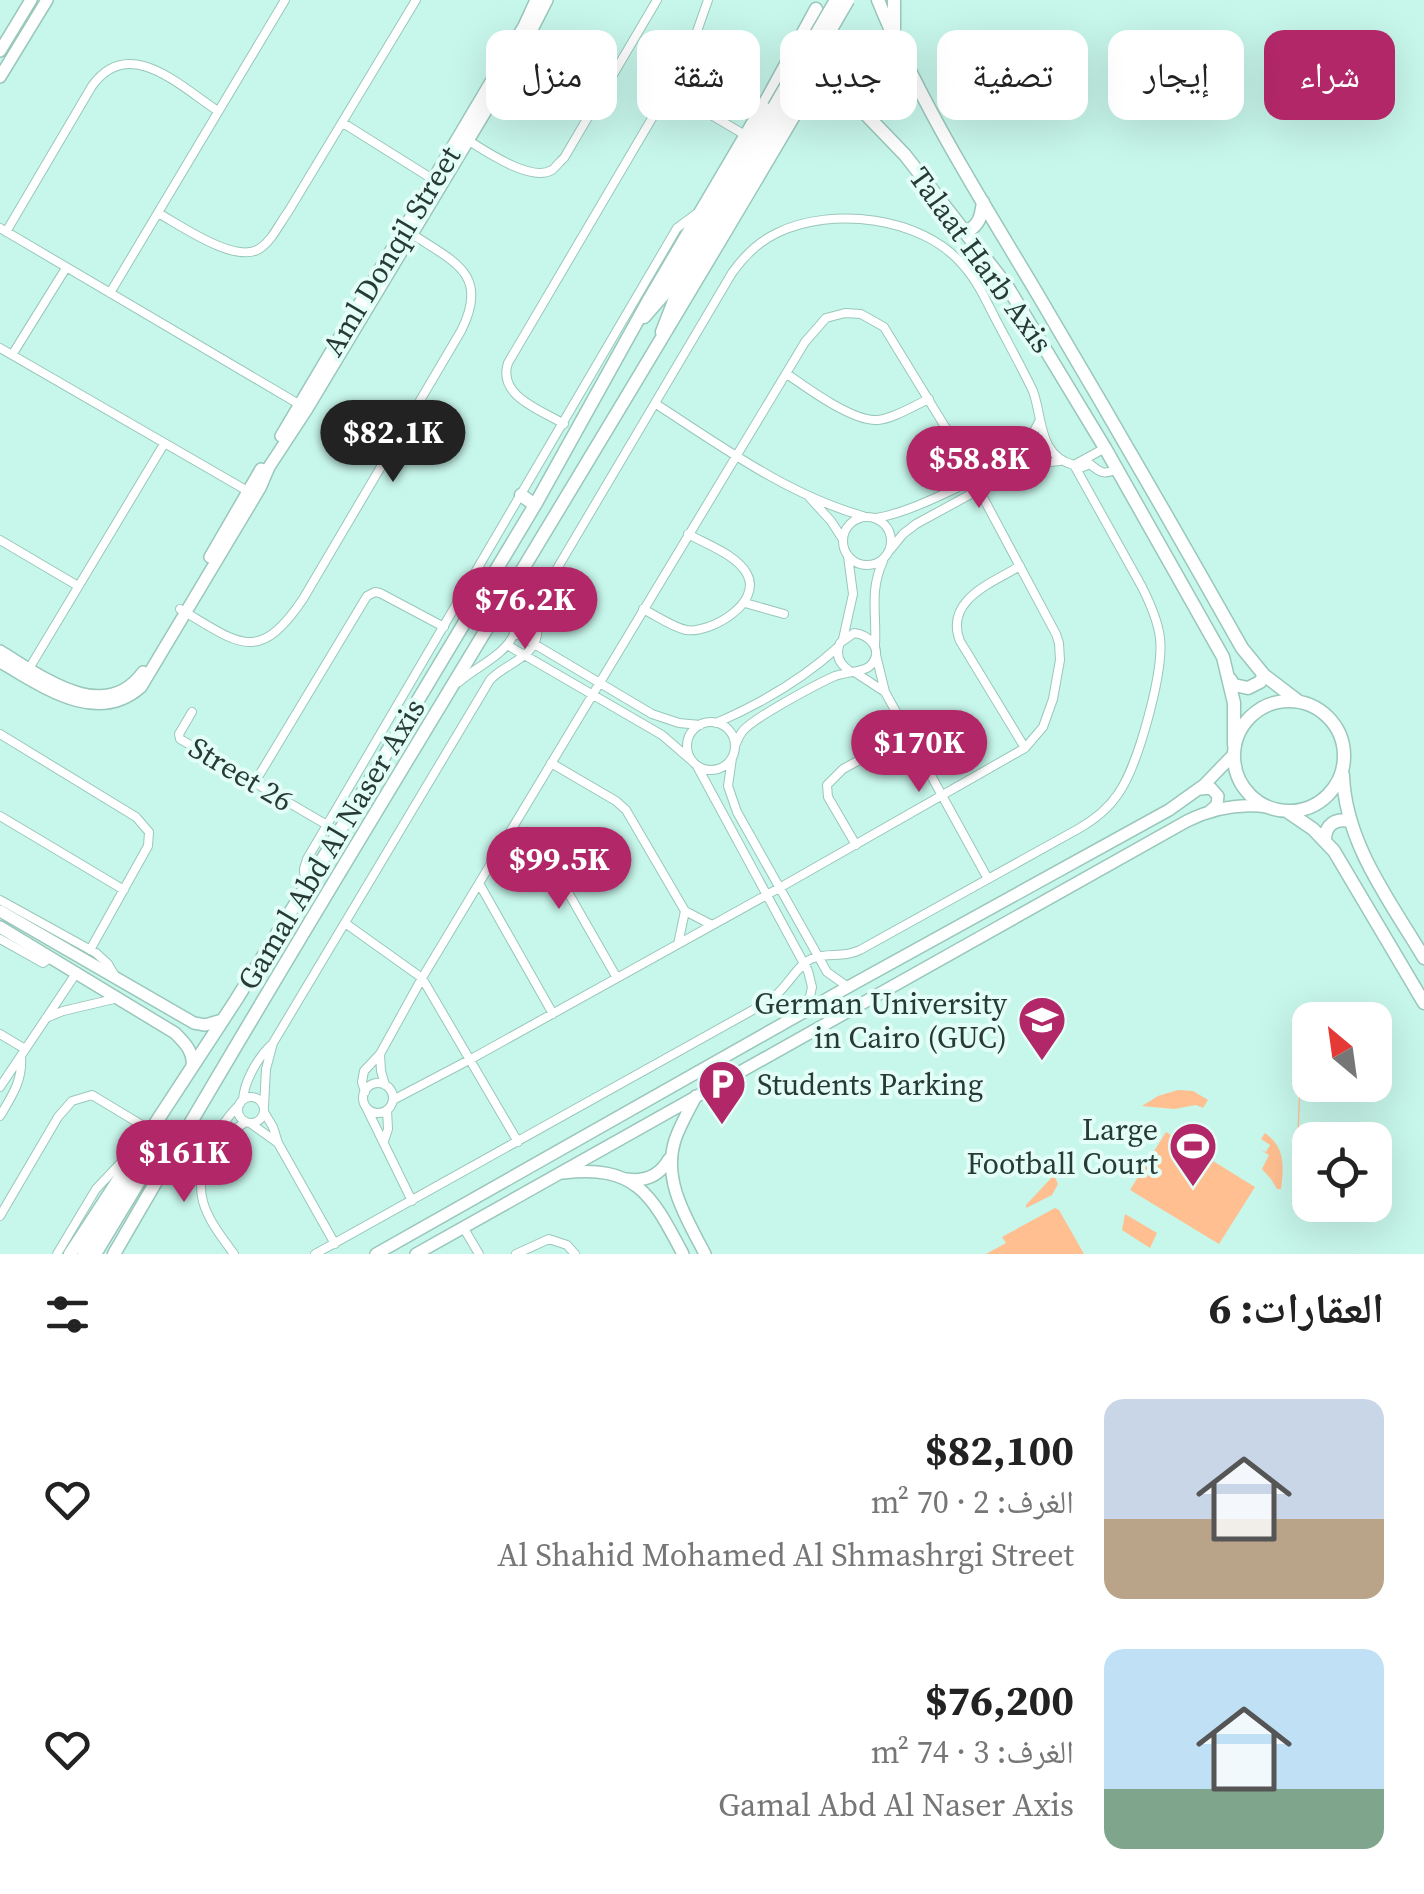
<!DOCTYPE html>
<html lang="ar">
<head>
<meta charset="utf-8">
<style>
  :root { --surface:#fff; --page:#f6f6f6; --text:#222; --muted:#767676; --accent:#b12767 }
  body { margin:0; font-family:"Source Serif 4","Noto Naskh Arabic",serif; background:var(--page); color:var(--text); direction:rtl; height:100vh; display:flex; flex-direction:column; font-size:38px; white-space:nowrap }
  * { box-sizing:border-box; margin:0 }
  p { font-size:32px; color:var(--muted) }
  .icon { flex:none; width:55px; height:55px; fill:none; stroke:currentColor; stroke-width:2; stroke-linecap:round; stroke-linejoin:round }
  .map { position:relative; height:1254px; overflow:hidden; direction:ltr }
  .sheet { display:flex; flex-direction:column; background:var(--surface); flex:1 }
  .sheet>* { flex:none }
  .hud { position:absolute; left:30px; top:30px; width:1365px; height:90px; direction:rtl; display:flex; gap:20px }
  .needle { width:65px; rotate:331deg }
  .controls { position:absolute; left:1292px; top:1002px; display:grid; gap:20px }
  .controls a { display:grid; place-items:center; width:100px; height:100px; border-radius:20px; background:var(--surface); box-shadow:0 10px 40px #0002; font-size:50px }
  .price { position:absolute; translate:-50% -85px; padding:0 22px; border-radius:35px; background:var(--accent); color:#fff; font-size:32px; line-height:65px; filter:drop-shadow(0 2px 5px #0008) }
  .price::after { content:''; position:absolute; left:50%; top:60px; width:30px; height:22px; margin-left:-15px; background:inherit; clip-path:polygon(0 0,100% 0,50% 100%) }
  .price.selected { background:#222; color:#fff }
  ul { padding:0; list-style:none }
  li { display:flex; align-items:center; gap:30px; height:250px; padding:0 40px }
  li span { display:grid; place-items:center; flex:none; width:280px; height:200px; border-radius:20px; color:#555 }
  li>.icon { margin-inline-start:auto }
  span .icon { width:120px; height:120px; fill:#fffc; stroke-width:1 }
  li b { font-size:42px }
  h2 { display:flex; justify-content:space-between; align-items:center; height:120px; padding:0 40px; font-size:42px }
  .tag { padding:0 35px; border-radius:20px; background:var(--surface); box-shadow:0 10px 40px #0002; font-size:35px; line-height:90px }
  .tag.selected { background:var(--accent); color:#fff }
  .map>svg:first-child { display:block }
  .green { fill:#ffbf90 }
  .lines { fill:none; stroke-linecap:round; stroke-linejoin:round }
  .street-casing { stroke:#99c7bb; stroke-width:10 }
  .secondary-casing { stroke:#99c7bb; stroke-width:14 }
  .primary-casing { stroke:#99c7bb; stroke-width:15 }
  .street { stroke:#fff; stroke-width:8 }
  .secondary { stroke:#fff; stroke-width:11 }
  .primary { stroke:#fff; stroke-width:12 }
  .primary-bridge-casing { stroke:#99c7bb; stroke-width:15; stroke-linecap:butt }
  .primary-bridge { stroke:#fff; stroke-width:12 }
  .labels { text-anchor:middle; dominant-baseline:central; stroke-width:8; stroke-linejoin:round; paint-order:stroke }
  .street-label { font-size:30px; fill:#283a36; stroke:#e3fef7 }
  .poi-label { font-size:30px; fill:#283a36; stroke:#e3fef7; text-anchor:end }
</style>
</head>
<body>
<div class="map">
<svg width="1424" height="1254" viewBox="0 0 1424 1254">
  <rect width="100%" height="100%" fill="#c7f6ea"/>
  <path class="green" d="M1304,1068L1301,1077L1296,1198L1310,1200V1205H1314L1299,1212L1294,1207L1300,1073Z
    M1178,1090L1193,1091L1208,1100L1203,1108L1196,1105L1174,1109L1142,1106L1158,1096Z
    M1166,1132L1255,1187L1219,1244L1130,1190Z
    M1265,1133C1285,1147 1284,1166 1281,1189H1277L1271,1179L1262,1169L1269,1155L1261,1150L1266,1152L1270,1145L1261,1139Z
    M1054,1175L1058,1184L1052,1195L1026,1208V1205Z
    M1055,1208L1059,1210L1084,1254H986L1006,1243L1002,1237Z
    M1125,1214L1157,1233L1150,1248L1122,1230Z"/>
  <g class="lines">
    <g class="street-casing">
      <path id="street" d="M669,90L745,135
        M343,123L434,180
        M466,139C484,150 531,183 552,170C554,169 562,159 564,158L657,0
        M158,213C180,225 235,264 259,249C272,241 279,224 288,212L416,0
        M0,228L302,406
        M6,232L92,86C129,34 181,87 218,111
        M110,293L285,0
        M0,348L251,493
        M12,355L66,268
        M787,374C807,388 853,422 878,420C895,418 913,406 929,399
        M656,404C721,446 788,495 863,516
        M564,424C541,410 497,396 508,363L688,57L708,0
        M1080,468L1090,464C1100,473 1105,475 1117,469
        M810,498L831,521L842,538
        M843 541a24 24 0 1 1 48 0a24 24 0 1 1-48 0Z
        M876,518C910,513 999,471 1023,446C1031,439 1035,429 1040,420
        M0,540L78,586
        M890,550L903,534L916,524L1015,470L1032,464L1060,461
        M1020,566C992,583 944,600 960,641L1025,748
        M745,603L784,614
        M180,609C238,643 258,666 303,599L461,331C490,274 454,262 412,234
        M643,609C657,616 672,627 686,630C710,634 763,603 747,574C737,555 706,544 688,534
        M514,632L652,714L679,723L700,725
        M843,639L853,594L848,556
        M507,645L662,735L691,760
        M875,645C877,614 869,592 883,561
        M876,655L885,692L988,879
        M27,672L164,444
        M856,673L885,692
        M459,682C476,667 505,655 514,634C520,617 519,595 522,577
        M192,712L179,734L180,739L327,825
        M687 746a24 24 0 1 1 48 0a24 24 0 1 1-48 0Z
        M716,723C760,704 803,679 838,647
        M0,734L136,817L149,832L148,846L90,950
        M735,746C737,741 739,736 742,732C751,719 819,683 835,676C846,672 865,672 871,665C884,650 870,635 854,633L840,643C835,655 839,664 850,671
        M732,758L728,786L737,812L827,972L848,987
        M551,763L616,801L626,810L685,911L712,925
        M697,766L808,971L812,987L807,1011
        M255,782L367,596L375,592L380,593L444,627
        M0,816L124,890
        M506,841L547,867L561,880L617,978
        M856,845L828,797L827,785L843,769L907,734
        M305,884L304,869L307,859L677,228L696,214
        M480,885L553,1014
        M0,900L96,953L108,964L115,976
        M345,923L422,978L518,1142
        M0,939L43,963L51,957
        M678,944L685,911
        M46,1018L63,1011L118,998
        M0,1034L25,1049
        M380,1054L381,1071L385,1085
        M363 1098a15 15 0 1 1 30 0a15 15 0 1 1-30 0Z
        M0,1087L77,972
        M365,1092L362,1082L364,1071L380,1054L422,978L805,342L826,318L845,313L861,314L884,327L947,430L1056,634L1059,643L1060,660L1053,699L1043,727L1025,748L781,887L471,1059L393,1100
        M238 1110a13 13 0 1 1 26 0a13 13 0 1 1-26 0Z
        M243,1100C244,1082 257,1059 270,1046
        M264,1106L266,1069L273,1043L490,680C504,664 533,659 537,635C539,620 535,609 542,594L732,273C744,256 758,242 777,233C832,206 922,217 962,264C976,279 985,298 994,316C1007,341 1021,366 1033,391C1043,418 1038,456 1074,465L1105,448
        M366,1107L412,1201
        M264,1112L273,1127L278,1143L335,1244
        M0,1116C12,1096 23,1080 21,1056
        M250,1123L278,1143
        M384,1141L388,1129L387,1110
        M215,1142L246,1122
        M0,1216L58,1117L72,1101L92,1095L150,1130
        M463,1227L479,1254
        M57,1254L96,1189L131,1152
        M234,1254C204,1214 189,1192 212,1144C219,1128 227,1117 240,1104
        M315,1254L769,1001C786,990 796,966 811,959C828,951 842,959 860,950L1078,829C1094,820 1108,809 1118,794C1138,766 1164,672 1160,638C1158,621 1150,603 1142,587L1074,465
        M516,1254L549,1239L567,1245L575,1254"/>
    </g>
    <g class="secondary-casing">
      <path id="secondary" d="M0,51L31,0
        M0,77L47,0
        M281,436L524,26L536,0
        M210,557L261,469
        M0,651C40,675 104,726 143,672
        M0,662C41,685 96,727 141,687L260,488L269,467L307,409L517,59L547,0
        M1201,789L1211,788L1218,796L1217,805L1210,811
        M0,911L194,1023L205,1025L222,1020
        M0,927L175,1033C185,1043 194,1052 192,1066
        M696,1096C689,1110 680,1125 675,1140C662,1181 687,1219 705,1254
        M563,1173C637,1164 652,1196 683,1254
        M627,1179C646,1182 660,1175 669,1159
        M376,1254L848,987L1169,810L1204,785L1233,755
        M416,1254L1187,821C1213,808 1239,803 1268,807"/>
    </g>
    <g class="primary-casing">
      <path id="primary" d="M878,0C921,106 983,202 1041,300C1109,415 1176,531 1242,648L1264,675L1298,701
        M894,0V29
        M821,37L832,67L854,102L905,155L1007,286L1105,448L1223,657L1234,703V745
        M966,232C980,225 981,216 983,202
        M644,317L665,293L774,107
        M662,332L674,301L783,112
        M521,495L535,505
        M1230,679L1234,685L1248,688L1260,682L1264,675
        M1234 756a55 55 0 1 1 110 0a55 55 0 1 1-110 0Z
        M1343,775C1345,843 1390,901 1424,958
        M1288,812L1313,829L1334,851L1424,1003
        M1325,840C1325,825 1335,818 1350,821
        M70,1254L236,1000L306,887L535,505L650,298L767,99L816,9
        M84,1254L142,1157
        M95,1254L152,1160L163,1149L177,1140
        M114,1254C337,869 573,492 798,109C816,87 831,90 854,102"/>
    </g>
    <use href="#street" class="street"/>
    <use href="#secondary" class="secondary"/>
    <use href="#primary" class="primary"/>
    <g class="primary-bridge-casing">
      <path id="primary-bridge" d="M774,107L836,0
        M783,112L848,0"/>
    </g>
    <use href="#primary-bridge" class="primary-bridge"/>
  </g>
  <defs>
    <g id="university-pin" transform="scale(2.5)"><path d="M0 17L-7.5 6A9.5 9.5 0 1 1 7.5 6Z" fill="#b12767" stroke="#e3fef7"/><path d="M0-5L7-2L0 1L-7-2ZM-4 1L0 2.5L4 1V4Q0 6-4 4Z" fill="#fff"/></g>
    <g id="parking-pin" transform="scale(2.5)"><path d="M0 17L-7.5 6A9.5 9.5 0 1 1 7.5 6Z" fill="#b12767" stroke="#e3fef7"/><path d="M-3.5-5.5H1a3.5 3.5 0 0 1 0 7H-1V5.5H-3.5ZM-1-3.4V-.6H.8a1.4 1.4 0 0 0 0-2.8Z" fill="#fff"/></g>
    <g id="stadium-pin" transform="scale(2.5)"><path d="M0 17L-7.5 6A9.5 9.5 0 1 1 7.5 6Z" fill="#b12767" stroke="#e3fef7"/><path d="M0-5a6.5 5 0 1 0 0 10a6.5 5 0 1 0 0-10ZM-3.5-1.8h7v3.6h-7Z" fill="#fff"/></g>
  </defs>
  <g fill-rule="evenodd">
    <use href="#university-pin" x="1042" y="1020"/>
    <use href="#parking-pin" x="722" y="1084"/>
    <use href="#stadium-pin" x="1193" y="1146"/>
  </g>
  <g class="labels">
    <g class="street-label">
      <text transform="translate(391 251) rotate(-59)">Aml Donqil Street</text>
      <text transform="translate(981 260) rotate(54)">Talaat Harb Axis</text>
      <text transform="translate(241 774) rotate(31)">Street 26</text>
      <text transform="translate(331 844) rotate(-59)">Gamal Abd Al Naser Axis</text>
    </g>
    <g class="poi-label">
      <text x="1007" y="1003">German University<tspan x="1007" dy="34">in Cairo (GUC)</tspan></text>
      <text x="757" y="1084" text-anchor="start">Students Parking</text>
      <text x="1158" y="1129">Large<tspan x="1158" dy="34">Football Court</tspan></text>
    </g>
  </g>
</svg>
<div class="controls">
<a><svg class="needle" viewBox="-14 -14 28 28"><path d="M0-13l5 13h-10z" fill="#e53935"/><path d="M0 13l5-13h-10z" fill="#767676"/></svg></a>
<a><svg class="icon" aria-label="locate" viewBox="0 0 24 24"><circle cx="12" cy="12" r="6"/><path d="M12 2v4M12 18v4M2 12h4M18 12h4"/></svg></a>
</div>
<b class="price selected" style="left:393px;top:485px">$82.1K</b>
<b class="price" style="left:979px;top:511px">$58.8K</b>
<b class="price" style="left:525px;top:652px">$76.2K</b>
<b class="price" style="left:919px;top:795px">$170K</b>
<b class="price" style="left:559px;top:912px">$99.5K</b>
<b class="price" style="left:184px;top:1205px">$161K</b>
<div class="hud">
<a class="tag selected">شراء</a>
<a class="tag">إيجار</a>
<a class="tag">تصفية</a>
<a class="tag">جديد</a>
<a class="tag">شقة</a>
<a class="tag">منزل</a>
</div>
</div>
<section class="sheet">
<h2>العقارات: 6<svg class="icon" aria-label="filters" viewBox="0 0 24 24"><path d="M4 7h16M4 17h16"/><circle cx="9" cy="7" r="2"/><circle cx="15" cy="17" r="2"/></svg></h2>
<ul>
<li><span style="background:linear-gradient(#c9d6e8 60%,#b9a48a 0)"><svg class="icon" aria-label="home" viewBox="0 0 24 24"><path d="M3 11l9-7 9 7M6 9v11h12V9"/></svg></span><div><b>$82,100</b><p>الغرف: 2 · 70 m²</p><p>Al Shahid Mohamed Al Shmashrgi Street</p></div><svg class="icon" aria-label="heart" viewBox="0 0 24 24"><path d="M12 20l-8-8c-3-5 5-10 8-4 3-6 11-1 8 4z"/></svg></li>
<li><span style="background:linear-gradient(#bfe0f5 70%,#7fa58c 0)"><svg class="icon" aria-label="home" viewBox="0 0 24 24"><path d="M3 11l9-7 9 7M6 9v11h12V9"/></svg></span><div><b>$76,200</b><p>الغرف: 3 · 74 m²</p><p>Gamal Abd Al Naser Axis</p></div><svg class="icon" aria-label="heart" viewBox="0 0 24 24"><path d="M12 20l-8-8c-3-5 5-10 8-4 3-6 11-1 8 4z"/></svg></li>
</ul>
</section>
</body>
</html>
